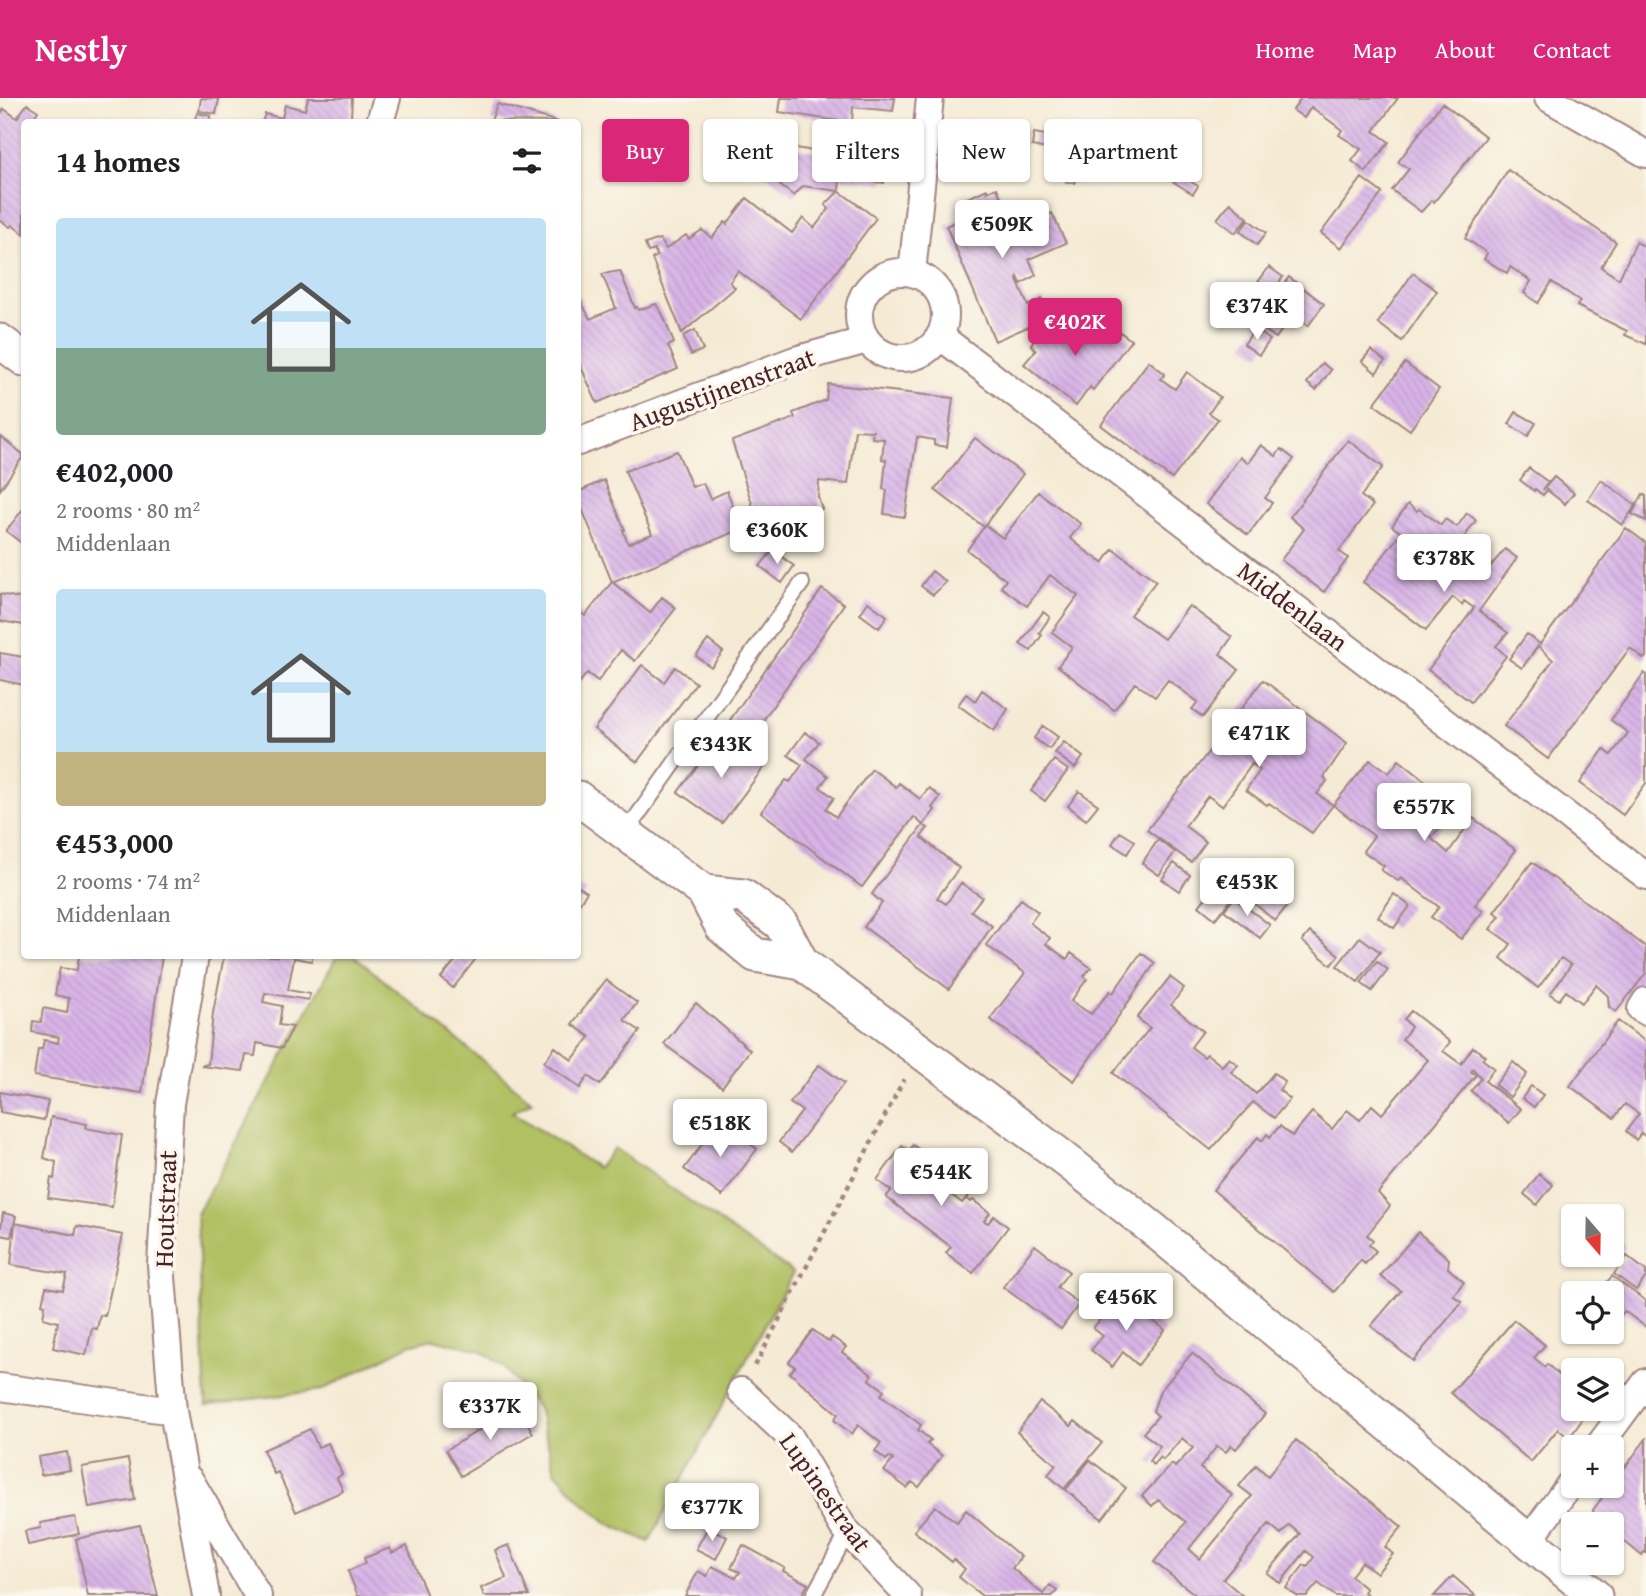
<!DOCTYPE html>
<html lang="en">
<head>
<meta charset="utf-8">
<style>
  :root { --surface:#fff; --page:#f6f6f6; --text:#202124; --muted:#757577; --accent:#db2777 }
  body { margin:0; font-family:"Gentium Book Plus",serif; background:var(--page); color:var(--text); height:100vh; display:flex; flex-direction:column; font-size:26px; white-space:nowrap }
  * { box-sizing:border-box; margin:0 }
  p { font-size:23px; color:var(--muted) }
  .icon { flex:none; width:38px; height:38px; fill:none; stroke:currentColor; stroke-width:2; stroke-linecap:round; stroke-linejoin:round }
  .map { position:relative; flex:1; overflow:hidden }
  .side { position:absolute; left:21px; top:21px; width:560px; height:840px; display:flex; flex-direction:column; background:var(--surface); border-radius:7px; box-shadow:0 2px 5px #0004 }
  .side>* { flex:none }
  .hud { position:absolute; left:602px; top:21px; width:665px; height:63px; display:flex; gap:14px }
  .needle { width:46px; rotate:160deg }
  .buttons { position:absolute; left:1561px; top:1106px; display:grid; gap:14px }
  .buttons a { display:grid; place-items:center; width:63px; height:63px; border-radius:7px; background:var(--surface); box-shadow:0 2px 5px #0004; font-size:35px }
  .price { position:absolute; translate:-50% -60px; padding:0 16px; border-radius:7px; background:#fff; color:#222; font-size:23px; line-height:46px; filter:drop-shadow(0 2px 4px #0008) }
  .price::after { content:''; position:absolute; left:50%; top:42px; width:21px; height:16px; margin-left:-10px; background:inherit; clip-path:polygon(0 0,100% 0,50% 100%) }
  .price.on { background:var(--accent); color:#fff }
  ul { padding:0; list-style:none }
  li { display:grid; align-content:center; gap:14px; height:371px; padding:0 35px }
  li span { display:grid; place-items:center; height:217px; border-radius:7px; color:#555 }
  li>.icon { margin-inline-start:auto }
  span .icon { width:126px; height:126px; fill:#fffc; stroke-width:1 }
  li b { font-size:30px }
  h2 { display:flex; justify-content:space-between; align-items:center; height:84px; padding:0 35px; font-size:30px }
  .tag { padding:0 24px; border-radius:7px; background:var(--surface); box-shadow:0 2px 5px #0004; font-size:24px; line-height:63px }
  .tag.on { background:var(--accent); color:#fff }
  header { display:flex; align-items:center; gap:42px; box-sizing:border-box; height:98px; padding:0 35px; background:var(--accent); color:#fff }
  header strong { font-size:33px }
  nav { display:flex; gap:38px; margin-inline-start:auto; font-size:24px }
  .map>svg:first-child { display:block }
  .grass { fill:#b0c062; stroke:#7d7046; stroke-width:2 }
  .building { fill:url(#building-back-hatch) }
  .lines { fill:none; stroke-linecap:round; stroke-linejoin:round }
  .service-casing { stroke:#a08580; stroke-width:18 }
  .minor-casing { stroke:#a08580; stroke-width:30 }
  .tertiary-casing { stroke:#a08580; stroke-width:37 }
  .path { stroke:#a08580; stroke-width:4.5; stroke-dasharray:5 5; stroke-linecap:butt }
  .service { stroke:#fff; stroke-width:14 }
  .minor { stroke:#fff; stroke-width:26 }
  .tertiary { stroke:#fff; stroke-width:33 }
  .labels { text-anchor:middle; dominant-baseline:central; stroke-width:7; stroke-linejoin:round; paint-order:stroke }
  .street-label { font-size:26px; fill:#4a1f2b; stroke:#fbf7ec }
</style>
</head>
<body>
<header>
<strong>Nestly</strong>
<nav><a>Home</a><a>Map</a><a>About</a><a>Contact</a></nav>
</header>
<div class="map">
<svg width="1646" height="1498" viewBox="0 0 1646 1498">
  <defs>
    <pattern id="building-back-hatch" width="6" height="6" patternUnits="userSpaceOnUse" patternTransform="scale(1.75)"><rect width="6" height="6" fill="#d8b4e7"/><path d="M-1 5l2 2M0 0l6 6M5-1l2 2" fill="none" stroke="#bb9ac6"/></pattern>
  </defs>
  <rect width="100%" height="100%" fill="#fbf7ec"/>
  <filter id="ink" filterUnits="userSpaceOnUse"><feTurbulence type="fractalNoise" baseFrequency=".0143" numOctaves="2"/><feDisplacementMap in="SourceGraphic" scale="14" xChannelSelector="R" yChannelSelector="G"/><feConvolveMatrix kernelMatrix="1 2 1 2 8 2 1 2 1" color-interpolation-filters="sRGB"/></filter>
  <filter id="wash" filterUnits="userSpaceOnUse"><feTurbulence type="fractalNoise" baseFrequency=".00686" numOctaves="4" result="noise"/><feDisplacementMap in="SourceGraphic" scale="28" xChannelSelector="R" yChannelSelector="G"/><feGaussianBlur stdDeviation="1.57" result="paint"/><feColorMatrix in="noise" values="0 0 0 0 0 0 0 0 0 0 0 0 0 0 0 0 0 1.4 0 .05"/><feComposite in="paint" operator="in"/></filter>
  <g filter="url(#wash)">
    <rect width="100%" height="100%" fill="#f5ebd5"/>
    <path class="grass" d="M337,858H354L532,1003L512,1014L598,1070L614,1050L793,1175L649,1444L609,1426L581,1403L555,1373L538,1310L504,1269L480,1252L433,1241L409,1247L322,1292L206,1307L197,1116Z"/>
    <g id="blocks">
      <path class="building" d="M201,0L219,1L216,16L199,13Z
        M308,0H352L351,18L347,20L345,24H262L265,16L282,20L285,7L305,12Z
        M781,0H895L893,13L853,9L852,25L779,14Z
        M1301,0H1398L1374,33L1389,44L1366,74L1352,63L1361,51L1339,37L1342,32L1311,9L1304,20L1293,12Z
        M1442,5L1486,39L1434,104L1432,102L1421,114L1392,92L1409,71L1398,64Z
        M27,6L38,13L33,21L37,24H24V136L12,127L10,129L0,122V17L4,11L17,20Z
        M497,6L559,24L491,23Z
        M197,15L211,18L210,24H194Z
        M1004,29L1025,31L1024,48L1002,46Z
        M820,32L872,38L871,46L888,48L884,85L840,80L839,93L803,88L794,98L760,72L764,44L818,54Z
        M1034,35L1099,46L1097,60L1079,57L1075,85L1066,84L1070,56L1032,48Z
        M947,39L997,46L996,59L980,57L977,75L943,70Z
        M1172,72L1198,88L1193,96L1167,80Z
        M1508,72L1616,144L1601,169L1619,181L1636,144L1646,149V246L1625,237L1627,233L1577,208L1580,203L1552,184L1538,205L1524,195L1531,183L1510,169L1507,175L1484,161L1487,155L1465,140Z
        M1362,80L1382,95L1341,150L1321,135Z
        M997,90L1015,132L1052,115L1066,145L1029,161L1036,177L1021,186L1018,179L1017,182L1028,208L1042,201L1051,219L995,243L946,128L965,119L959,104L987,91V94Z
        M839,93L876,120L801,221L738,173L730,184L735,190L682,235L652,161L657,158L655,152L648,154L645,146L660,141L666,151L686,137L689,141L702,132L712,140L725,124L727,126L747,100L792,135L803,120L814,130L829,111L825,107Z
        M1230,105L1248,120L1235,135L1217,121Z
        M1249,122L1266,135L1257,147L1240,133Z
        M1269,169L1283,179L1270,197L1256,187Z
        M620,173L635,210L637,209L638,212L656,206L662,215L674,245L668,248L678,271L597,305L578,262V197L590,221L616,210L602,176Z
        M1413,175L1437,193L1402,243L1378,225Z
        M1289,179L1324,206L1308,228L1293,216L1276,240L1255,225Z
        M1078,221L1098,238L1109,226L1131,242L1093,292L1090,289L1076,308L1024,266L1036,252L1031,246L1052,223L1066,235Z
        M1255,231L1270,242L1259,257L1244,246Z
        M695,232L703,252L691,257L683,238Z
        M1371,252L1385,263L1376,275L1362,263Z
        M1149,263L1165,276L1161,281L1175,291L1187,274L1220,299L1209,315L1218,321L1172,381L1101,327Z
        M1322,265L1331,272L1316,292L1307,285Z
        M1405,265L1439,291L1410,332L1374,306Z
        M828,286L953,300L947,349L934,347V342L917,339L905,419L884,416L887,392L883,391L886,362L882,361L884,341L872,340L873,333L855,332L848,386L819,383L818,399L822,411L761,434L732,343L795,320L793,315L826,302Z
        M1516,314L1536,325L1528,338L1509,326Z
        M0,338L24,357L0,392Z
        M975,340L1023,376L985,427L1003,440L1038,394L1081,426L1070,440L1086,453L1103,465L1113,451L1156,483L1130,517L1164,541L1189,508L1232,539L1220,556L1239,572L1203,619L1192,611L1198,604L1168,582L1155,599L1135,585L1114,612L1058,568L1072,549L1052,534L1078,498L1050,477L1027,508L1001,489L1006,482L967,452L984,429L935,392Z
        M1348,342L1383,369L1361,398L1373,407L1339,453L1348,460L1324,494L1281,462L1304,431L1290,419Z
        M1261,347L1276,358L1281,351L1294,361L1265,400L1272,405L1248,437L1206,406L1240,359L1248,365Z
        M677,353L692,389L703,385L710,401L727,393L742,431L612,484L578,401V394L604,382L625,432H623L628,446L652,436L625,373Z
        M1529,370L1548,384L1543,392L1554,379L1574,395L1565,406L1547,392L1543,397L1535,391L1534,393L1520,382Z
        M1601,382L1636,407L1622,427L1588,402Z
        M1643,396L1646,398V423L1632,416Z
        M1408,406L1417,413L1419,411L1441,427L1445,421L1457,429L1467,415L1476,422L1465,438L1477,447L1466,462L1484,476L1505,451L1517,460L1479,513L1508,535L1496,548L1506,558L1471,604L1428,572L1474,510L1464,503L1462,507L1453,499L1426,532L1363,484L1401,435L1392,428Z
        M24,410V447L6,433Z
        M1626,430L1646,445V559L1644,561L1630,550L1548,661L1504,628L1553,562L1538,548L1522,570L1509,561L1527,536L1540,546Z
        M773,452L794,468L782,485L760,468Z
        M932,473L946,484L933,497L921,488Z
        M612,484L650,515L662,499L676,510L635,563L621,552L598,583L587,575L578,587V513L585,518Z
        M822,491L844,506L752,638L730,622Z
        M0,496L24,501V527L0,523Z
        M868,504L887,518L879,530L860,516Z
        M1043,514L1050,519L1039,535L1042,537L1031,553L1020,546Z
        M708,542L723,554L711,569L696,558Z
        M0,555L24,559V587L0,582Z
        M642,567L664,584L675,569L696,585L637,664L594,631Z
        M1644,575L1646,577V685L1623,717L1580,685L1604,651L1611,657L1628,635L1611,622Z
        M1263,582L1347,645L1324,679L1327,683L1317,696L1333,707L1312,735L1269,705L1267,707L1246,692L1260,672L1252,666L1222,708L1208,698L1185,728L1206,744L1191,764L1147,732L1214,647L1222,653L1237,634L1240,637L1250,625L1237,616Z
        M982,592L1008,611L994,633L958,607L966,596L975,603Z
        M1043,628L1058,639L1049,651L1034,640Z
        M805,634L819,644L806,661L828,678L820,689L834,700L826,711L836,719L872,671L896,689L899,685L920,701L929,690L940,699L932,710L935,712L923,727L914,719L862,789L761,714L786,682L790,684L802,667L788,657Z
        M718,641L739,656L743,652L765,668L722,725L678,694Z
        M1064,644L1083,659L1075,670L1055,655Z
        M1054,662L1068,672L1045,703L1031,693Z
        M1370,662L1389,675L1399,662L1440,695L1426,714L1442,728L1431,740L1448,755L1473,720L1516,752L1475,807L1483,813L1461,841L1431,819L1439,809L1401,780L1398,783L1381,772L1384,768L1363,753L1374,738L1333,707Z
        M1079,693L1098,707L1086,722L1068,708Z
        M923,727L928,730L921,739L959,770L937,800L946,806L961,785L982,799L971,813L992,828L949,891L864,829L882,805L872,796Z
        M1120,734L1135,743L1127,756L1112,746Z
        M1158,742L1175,754L1159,777L1142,765Z
        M1532,764L1646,849V875L1616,914L1609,909L1608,898L1596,887L1582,905L1566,893L1559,902L1550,896L1571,867L1561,860L1538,890L1501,860L1511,846L1490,831L1500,818L1494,814Z
        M1174,765L1190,777L1179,793L1162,781Z
        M1216,787L1232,801L1215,821L1199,808Z
        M578,788L587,794L578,807Z
        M1269,792L1288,807L1275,823L1255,806Z
        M1394,796L1410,808L1394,830L1378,819Z
        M1234,800L1270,827L1260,840L1224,812Z
        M1021,801L1038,814L1030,825L1050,840L1046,846L1067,861L1071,855L1091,870L1084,878L1087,881L1071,903L1091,916L1110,893L1113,895L1141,855L1155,865L1074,983L990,921L1025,875L986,847Z
        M1310,834L1339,857L1331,867L1302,843Z
        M1360,839L1380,854L1358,884L1337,868Z
        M79,858H162L142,995L34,978L38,951H42L44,942L58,945L59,939L32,934L33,923L41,924L43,910L67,915L69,900L55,897L60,870L77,872Z
        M224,858H312V863L294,860L288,892L310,896L308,902L265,895L263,904L282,908L279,927L293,929L282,950L257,945L255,958L246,957L243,973L201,968L208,966L213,915Z
        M459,858H478L453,890L441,880Z
        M1377,863L1388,872L1372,893L1361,885Z
        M1170,879L1184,890L1171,907L1203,933L1191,949L1204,959L1207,956L1222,968L1229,960L1238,967L1231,974L1256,996L1274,975L1285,984L1279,992L1290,1001L1274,1020L1253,1004L1211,1052L1113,975L1150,930L1137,920Z
        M606,882L637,905L624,922L640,933L600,987L588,978L580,990L544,964L555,949L572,962L590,939L572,926Z
        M696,905L750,952L722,989L664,946Z
        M1411,913L1450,944L1443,953L1461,966L1473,949L1485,958L1482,961L1494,970L1485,983L1521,1011L1509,1025L1471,993L1481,980L1473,971L1471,974L1476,977L1378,1095L1390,1108L1367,1137L1373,1142L1369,1147L1376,1153L1365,1166L1361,1162L1334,1194L1213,1092L1258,1039L1262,1043L1267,1036L1270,1039L1280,1028L1292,1038L1312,1014L1332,1031L1347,1012L1360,1022L1372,1007L1382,1016L1428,962L1402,941L1411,929L1404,921Z
        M1618,923L1646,944V1039L1641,1035L1636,1042L1626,1033L1639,1016L1625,1006L1614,1020L1570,988Z
        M1513,964L1527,976L1510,999L1495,987Z
        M819,967L844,985L792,1054L779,1044L802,1013L790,1005Z
        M1531,988L1543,997L1534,1009L1522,1000Z
        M0,994L48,1003L44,1022L0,1014Z
        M51,1019L87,1026L86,1030L122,1037L112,1109L48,1100L51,1080L54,1081L56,1064L44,1060Z
        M719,1023L757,1051L722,1098L684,1071Z
        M913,1047L935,1063L928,1071L932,1074L934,1072L944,1080L938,1087L962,1105L970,1096L967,1101L971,1104L973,1102L990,1115L984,1123L988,1125L994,1118L1008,1129L973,1175L946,1155L951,1149L886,1099L891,1093L877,1082L902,1048L909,1053Z
        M1539,1076L1553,1087L1537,1107L1524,1096Z
        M3,1115L16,1118L11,1139L0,1137Z
        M15,1125L75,1137L77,1128L123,1137L105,1218L100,1217L97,1231L92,1230L86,1257L53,1250L58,1224L43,1220L45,1207L42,1206L46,1189L63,1192L67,1176L11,1167Z
        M1418,1134L1449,1161L1448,1170L1464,1184L1453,1197L1462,1204L1413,1263L1371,1228L1401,1193L1380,1178Z
        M1612,1138L1625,1148L1612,1168L1596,1157H1612Z
        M1035,1147L1069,1174L1057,1189L1079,1206L1061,1231L1003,1189Z
        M1627,1158L1646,1173V1179L1636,1192L1614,1176Z
        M1612,1178L1646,1203V1229L1624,1213L1616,1224L1612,1221V1195H1598Z
        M1119,1199L1129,1204L1165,1232L1138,1267L1123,1254L1112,1269L1091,1252L1103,1238L1093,1230Z
        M1514,1222L1545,1247L1534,1260L1545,1269L1547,1266L1573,1290V1311H1590L1569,1340L1558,1331L1531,1364L1451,1295Z
        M813,1232L829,1244L832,1239L846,1249L842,1254L872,1277L869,1281L884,1292L881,1297L921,1327L918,1332L931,1342L927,1346L942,1358L919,1389L912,1384L907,1390L884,1373L893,1362L889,1359L886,1362L875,1353L881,1345L858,1327L852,1336L834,1322L838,1316L790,1275L795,1269L789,1264Z
        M1192,1255L1265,1316L1236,1351L1231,1347L1226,1354L1217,1348L1200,1370L1232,1397L1189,1451L1200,1461L1252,1398L1239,1388L1256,1367L1268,1378L1296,1342L1402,1429L1385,1449L1393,1456L1377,1475L1362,1464L1351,1478L1366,1491L1364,1494L1369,1498H1335L1318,1485L1307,1498H1297L1286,1490L1304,1467L1307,1469L1314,1459L1306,1453L1280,1485L1267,1475L1300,1436L1289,1427L1281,1436L1269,1426L1223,1481L1243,1498H1197L1154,1464L1186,1424L1158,1402L1152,1408L1142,1398L1172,1366L1175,1369L1193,1350L1182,1340L1163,1362L1160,1359L1153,1367L1149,1363L1160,1348L1143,1335L1158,1318L1153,1313L1160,1293Z
        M1040,1304L1071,1328L1075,1323L1102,1345L1064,1391L1048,1377L1056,1367L1017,1334Z
        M518,1309L533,1335L461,1378L446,1352Z
        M310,1331L318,1349L328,1345L342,1376L337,1380L343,1393L296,1414L278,1374L274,1376L263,1352Z
        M1646,1341V1455L1644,1454L1642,1458L1612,1433V1426H1603L1594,1419L1593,1412Z
        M67,1354L70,1372L41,1377L38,1359Z
        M128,1361L135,1402L89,1410L82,1369Z
        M1090,1362L1126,1390L1102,1421L1066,1392Z
        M935,1408L957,1424L966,1412L1021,1459L1012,1470L1043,1496L1050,1487L1057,1493L1052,1498H982L959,1479L965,1471L954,1461L952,1464L914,1433Z
        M75,1419L79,1436L28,1447L25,1433L41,1430L40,1425Z
        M140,1427L158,1498H88L76,1441Z
        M708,1429L727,1439L716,1461L696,1451Z
        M509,1447L529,1498H484L481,1490L506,1480L495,1452Z
        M743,1447L785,1470L783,1473L808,1486L801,1498H685L698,1473L707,1478L712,1468L736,1480L740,1474L731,1470Z
        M407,1448L427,1498H358L348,1473L366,1465L364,1460L390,1450L392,1455Z
        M1453,1478L1476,1498H1434Z"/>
    </g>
  </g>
  <g filter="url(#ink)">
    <use href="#blocks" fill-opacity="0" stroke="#a08580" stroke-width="2"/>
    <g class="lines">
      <g class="service-casing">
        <path id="service" d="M625,735L802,485
          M813,1498L848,1434"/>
      </g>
      <g class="minor-casing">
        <path id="minor" d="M1548,0L1646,56
          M380,24L387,0
          M859 217a43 43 0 1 1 86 0a43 43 0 1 1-86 0Z
          M912,175L930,0
          M940,238L1646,778
          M578,344L795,262L867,242
          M195,858L170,1006L161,1167L173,1313L206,1498
          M1646,903L1641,911L1646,914
          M0,1289L173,1313
          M741,1293L790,1339L843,1429L908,1498
          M1598,1349L1646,1284
          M190,1382L258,1498
          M1529,1442L1573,1382"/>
      </g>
      <g class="tertiary-casing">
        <path id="tertiary" d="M0,243L24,261
          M578,700L704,794L722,829L755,857L802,865
          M704,794L743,798L781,826L802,865L1057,1055L1153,1131L1595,1498"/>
      </g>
      <path class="path" d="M755,1268L904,981"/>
      <use href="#service" class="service"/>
      <use href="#minor" class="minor"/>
      <use href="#tertiary" class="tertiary"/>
    </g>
  </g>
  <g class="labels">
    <g class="street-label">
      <text transform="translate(722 291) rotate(-20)">Augustijnenstraat</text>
      <text transform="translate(1293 508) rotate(37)">Middenlaan</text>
      <text transform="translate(165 1111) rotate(-88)">Houtstraat</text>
      <text transform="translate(826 1394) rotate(55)">Lupinestraat</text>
    </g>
  </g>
</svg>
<div class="buttons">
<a><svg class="needle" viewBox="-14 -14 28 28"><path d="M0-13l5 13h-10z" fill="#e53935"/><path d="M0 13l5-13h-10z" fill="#757577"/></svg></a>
<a><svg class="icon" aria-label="locate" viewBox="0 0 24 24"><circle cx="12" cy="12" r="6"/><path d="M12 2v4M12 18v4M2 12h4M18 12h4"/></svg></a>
<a><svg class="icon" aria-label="layers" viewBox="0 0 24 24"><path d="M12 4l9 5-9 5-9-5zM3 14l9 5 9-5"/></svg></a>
<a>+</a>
<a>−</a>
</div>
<b class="price" style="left:1002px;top:162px">€509K</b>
<b class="price" style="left:1257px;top:244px">€374K</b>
<b class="price on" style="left:1075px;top:260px">€402K</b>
<b class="price" style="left:777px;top:468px">€360K</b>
<b class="price" style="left:1444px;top:496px">€378K</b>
<b class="price" style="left:1259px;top:671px">€471K</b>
<b class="price" style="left:721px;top:682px">€343K</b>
<b class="price" style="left:1424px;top:745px">€557K</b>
<b class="price" style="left:1247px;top:820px">€453K</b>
<b class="price" style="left:720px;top:1061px">€518K</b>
<b class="price" style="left:941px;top:1110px">€544K</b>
<b class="price" style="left:1126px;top:1235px">€456K</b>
<b class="price" style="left:490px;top:1344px">€337K</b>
<b class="price" style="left:712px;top:1445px">€377K</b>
<div class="hud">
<a class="tag on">Buy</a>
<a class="tag">Rent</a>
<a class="tag">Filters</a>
<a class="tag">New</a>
<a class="tag">Apartment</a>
</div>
<section class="side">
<h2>14 homes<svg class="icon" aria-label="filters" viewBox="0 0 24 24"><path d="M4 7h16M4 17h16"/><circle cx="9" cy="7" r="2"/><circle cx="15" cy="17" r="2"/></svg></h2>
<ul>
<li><span style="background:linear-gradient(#bfe0f5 60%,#7fa58c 0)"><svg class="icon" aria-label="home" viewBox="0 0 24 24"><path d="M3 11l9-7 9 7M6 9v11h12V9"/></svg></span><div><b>€402,000</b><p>2 rooms · 80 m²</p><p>Middenlaan</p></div></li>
<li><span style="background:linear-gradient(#bfe0f5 75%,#c2b280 0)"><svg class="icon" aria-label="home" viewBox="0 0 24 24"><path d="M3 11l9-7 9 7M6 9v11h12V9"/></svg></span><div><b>€453,000</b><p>2 rooms · 74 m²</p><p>Middenlaan</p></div></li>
</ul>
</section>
</div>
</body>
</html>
